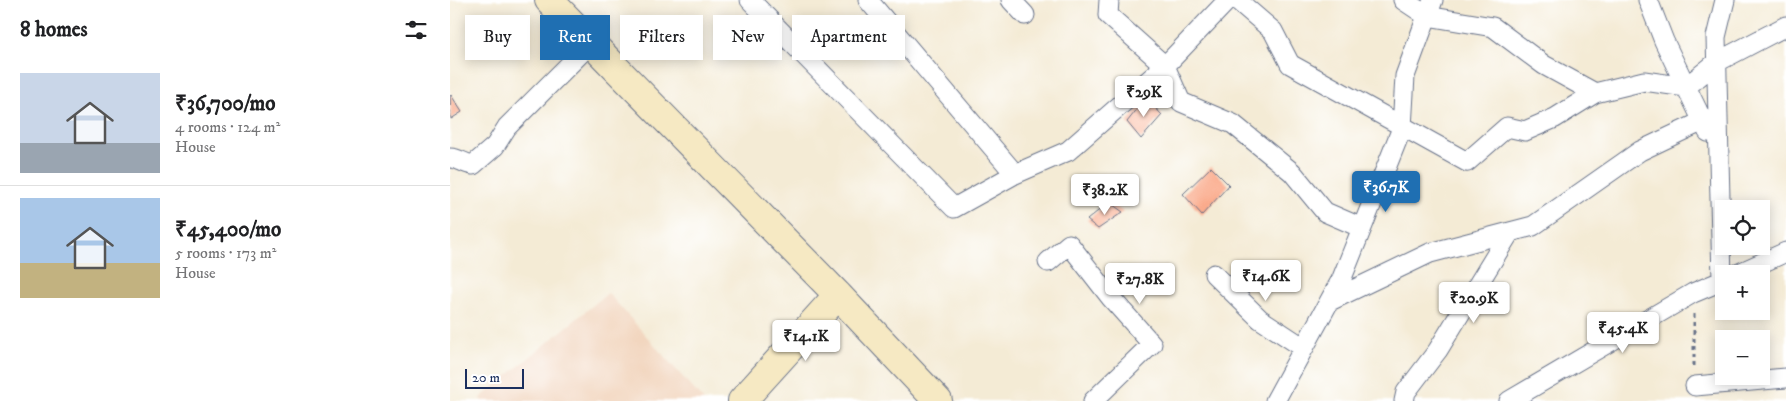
<!DOCTYPE html>
<html lang="en">
<head>
<meta charset="utf-8">
<style>
  :root { --surface:#fff; --page:#f2f2f2; --text:#202124; --muted:#757577; --line:#e0e0e0; --accent:#1f6fb2 }
  body { margin:0; font-family:"IM FELL DW Pica",serif; background:var(--page); color:var(--text); height:100vh; display:flex; flex-direction:column; font-size:19px; white-space:nowrap }
  * { box-sizing:border-box; margin:0 }
  p { font-size:16px; color:var(--muted) }
  .icon { flex:none; width:28px; height:28px; fill:none; stroke:currentColor; stroke-width:2; stroke-linecap:round; stroke-linejoin:round }
  .map { position:relative; flex:1; overflow:hidden }
  .panel { display:flex; flex-direction:column; background:var(--surface); width:450px }
  .panel>* { flex:none }
  .banner { position:absolute; left:15px; top:15px; width:475px; height:45px; display:flex; gap:10px }
  .fabs { position:absolute; left:1265px; top:200px; display:grid; gap:10px }
  .fabs a { display:grid; place-items:center; width:55px; height:55px; border-radius:0px; background:var(--surface); box-shadow:0 2px 12px #0003; font-size:25px }
  .scale { position:absolute; left:15px; bottom:12px; width:59px; box-sizing:border-box; padding-left:5px; border:2px solid #1b2f5e; border-top:0; font-size:14px; line-height:18px; white-space:nowrap; color:#1b2f5e; -webkit-text-stroke:4px #fff; paint-order:stroke }
  .price { position:absolute; translate:-50% -42px; padding:0 11px; border-radius:5px; background:#fff; color:#222; font-size:16px; line-height:32px; filter:drop-shadow(0 1px 2px #0008) }
  .price::after { content:''; position:absolute; left:50%; top:30px; width:15px; height:11px; margin-left:-8px; background:inherit; clip-path:polygon(0 0,100% 0,50% 100%) }
  .price.active { background:var(--accent); color:#fff }
  ul { padding:0; list-style:none }
  li { display:flex; align-items:center; gap:15px; height:125px; padding:0 20px }
  li+li { border-top:1px solid var(--line) }
  li span { display:grid; place-items:center; flex:none; width:140px; height:100px; border-radius:0px; color:#555 }
  li>.icon { margin-inline-start:auto }
  span .icon { width:60px; height:60px; fill:#fffc; stroke-width:1 }
  li b { font-size:21px }
  h2 { display:flex; justify-content:space-between; align-items:center; height:60px; padding:0 20px; font-size:21px }
  .pill { padding:0 18px; border-radius:0px; background:var(--surface); box-shadow:0 2px 12px #0003; font-size:18px; line-height:45px }
  .pill.active { background:var(--accent); color:#fff }
  main { display:flex; flex:1; min-height:0 }
  .map>svg:first-child { display:block }
  .built { fill:#f2d5be }
  .building { fill:#faab8c }
  .lines { fill:none; stroke-linecap:round; stroke-linejoin:round }
  .street-casing { stroke:#677188; stroke-width:21 }
  .secondary-casing { stroke:#677188; stroke-width:30 }
  .path { stroke:#677188; stroke-width:3; stroke-dasharray:4 4; stroke-linecap:butt }
  .street { stroke:#fff; stroke-width:19 }
  .secondary { stroke:#f6e9c3; stroke-width:28 }
</style>
</head>
<body>
<main>
<section class="panel">
<h2>8 homes<svg class="icon" aria-label="filters" viewBox="0 0 24 24"><path d="M4 7h16M4 17h16"/><circle cx="9" cy="7" r="2"/><circle cx="15" cy="17" r="2"/></svg></h2>
<ul>
<li><span style="background:linear-gradient(#c9d6e8 70%,#9aa5b1 0)"><svg class="icon" aria-label="home" viewBox="0 0 24 24"><path d="M3 11l9-7 9 7M6 9v11h12V9"/></svg></span><div><b>₹36,700/mo</b><p>4 rooms · 124 m²</p><p>House</p></div></li>
<li><span style="background:linear-gradient(#a9c7e8 65%,#c2b280 0)"><svg class="icon" aria-label="home" viewBox="0 0 24 24"><path d="M3 11l9-7 9 7M6 9v11h12V9"/></svg></span><div><b>₹45,400/mo</b><p>5 rooms · 173 m²</p><p>House</p></div></li>
</ul>
</section>
<div class="map">
<svg width="1336" height="401" viewBox="0 0 1336 401">
  <rect width="100%" height="100%" fill="#fff"/>
  <filter id="ink" filterUnits="userSpaceOnUse"><feTurbulence type="fractalNoise" baseFrequency=".02" numOctaves="2"/><feDisplacementMap in="SourceGraphic" scale="10" xChannelSelector="R" yChannelSelector="G"/><feConvolveMatrix kernelMatrix="1 2 1 2 8 2 1 2 1" color-interpolation-filters="sRGB"/></filter>
  <filter id="wash" filterUnits="userSpaceOnUse"><feTurbulence type="fractalNoise" baseFrequency=".0096" numOctaves="4" result="noise"/><feDisplacementMap in="SourceGraphic" scale="20" xChannelSelector="R" yChannelSelector="G"/><feGaussianBlur stdDeviation="1.12" result="paint"/><feColorMatrix in="noise" values="0 0 0 0 0 0 0 0 0 0 0 0 0 0 0 0 0 1.4 0 .05"/><feComposite in="paint" operator="in"/></filter>
  <g filter="url(#wash)">
    <rect width="100%" height="100%" fill="#f4ebd5"/>
    <path class="built" d="M158,293L254,401H32L30,398Z"/>
    <g id="blocks">
      <path class="building" d="M1,95L12,112L1,119L0,96Z
        M696,98L712,115L691,139L677,122Z
        M761,167L779,185L752,215L733,194Z
        M659,202L673,212L648,229L637,220Z"/>
    </g>
  </g>
  <g filter="url(#ink)">
    <use href="#blocks" fill-opacity="0" stroke="#677188" stroke-width="1"/>
    <g class="lines">
      <g class="street-casing">
        <path id="street" d="M300,0L504,208L565,174L618,151L715,66L658,15L659,0
          M418,0L565,174
          M561,0L575,15
          M778,0L715,66L731,102L783,124L842,172L875,212L912,228
          M787,0L823,31L840,64L1017,162L1057,127L1075,131L1105,118L1145,93
          M953,0L977,16L1043,27L1094,65L1145,93L1194,81L1236,87L1267,62L1336,26
          M1198,0L1214,41L1258,132
          M0,158C9,158 14,164 23,165L45,146L57,127L141,43
          M598,262L619,244L661,298L702,344L643,401
          M764,274L810,319L854,348
          M1287,274L1336,252
          M1272,280L1266,37L1275,0
          M880,301L980,253L1083,226L1190,151L1253,121
          M1245,386L1336,378
          M825,401L892,278L952,128L955,76L983,0
          M954,401L956,392L988,350L1060,232
          M1059,401L1243,293L1274,280"/>
      </g>
      <g class="secondary-casing">
        <path id="secondary" d="M99,0L388,295L488,401
          M292,401L388,295"/>
      </g>
      <path class="path" d="M1244,314V367"/>
      <use href="#street" class="street"/>
      <use href="#secondary" class="secondary"/>
    </g>
  </g>
</svg>
<div class="fabs">
<a><svg class="icon" aria-label="locate" viewBox="0 0 24 24"><circle cx="12" cy="12" r="6"/><path d="M12 2v4M12 18v4M2 12h4M18 12h4"/></svg></a>
<a>+</a>
<a>−</a>
</div>
<div class="scale">20 m</div>
<b class="price" style="left:694px;top:118px">₹29K</b>
<b class="price active" style="left:936px;top:213px">₹36.7K</b>
<b class="price" style="left:655px;top:216px">₹38.2K</b>
<b class="price" style="left:816px;top:302px">₹14.6K</b>
<b class="price" style="left:690px;top:305px">₹27.8K</b>
<b class="price" style="left:1024px;top:324px">₹20.9K</b>
<b class="price" style="left:1173px;top:354px">₹45.4K</b>
<b class="price" style="left:356px;top:362px">₹14.1K</b>
<div class="banner">
<a class="pill">Buy</a>
<a class="pill active">Rent</a>
<a class="pill">Filters</a>
<a class="pill">New</a>
<a class="pill">Apartment</a>
</div>
</div>
</main>
</body>
</html>
